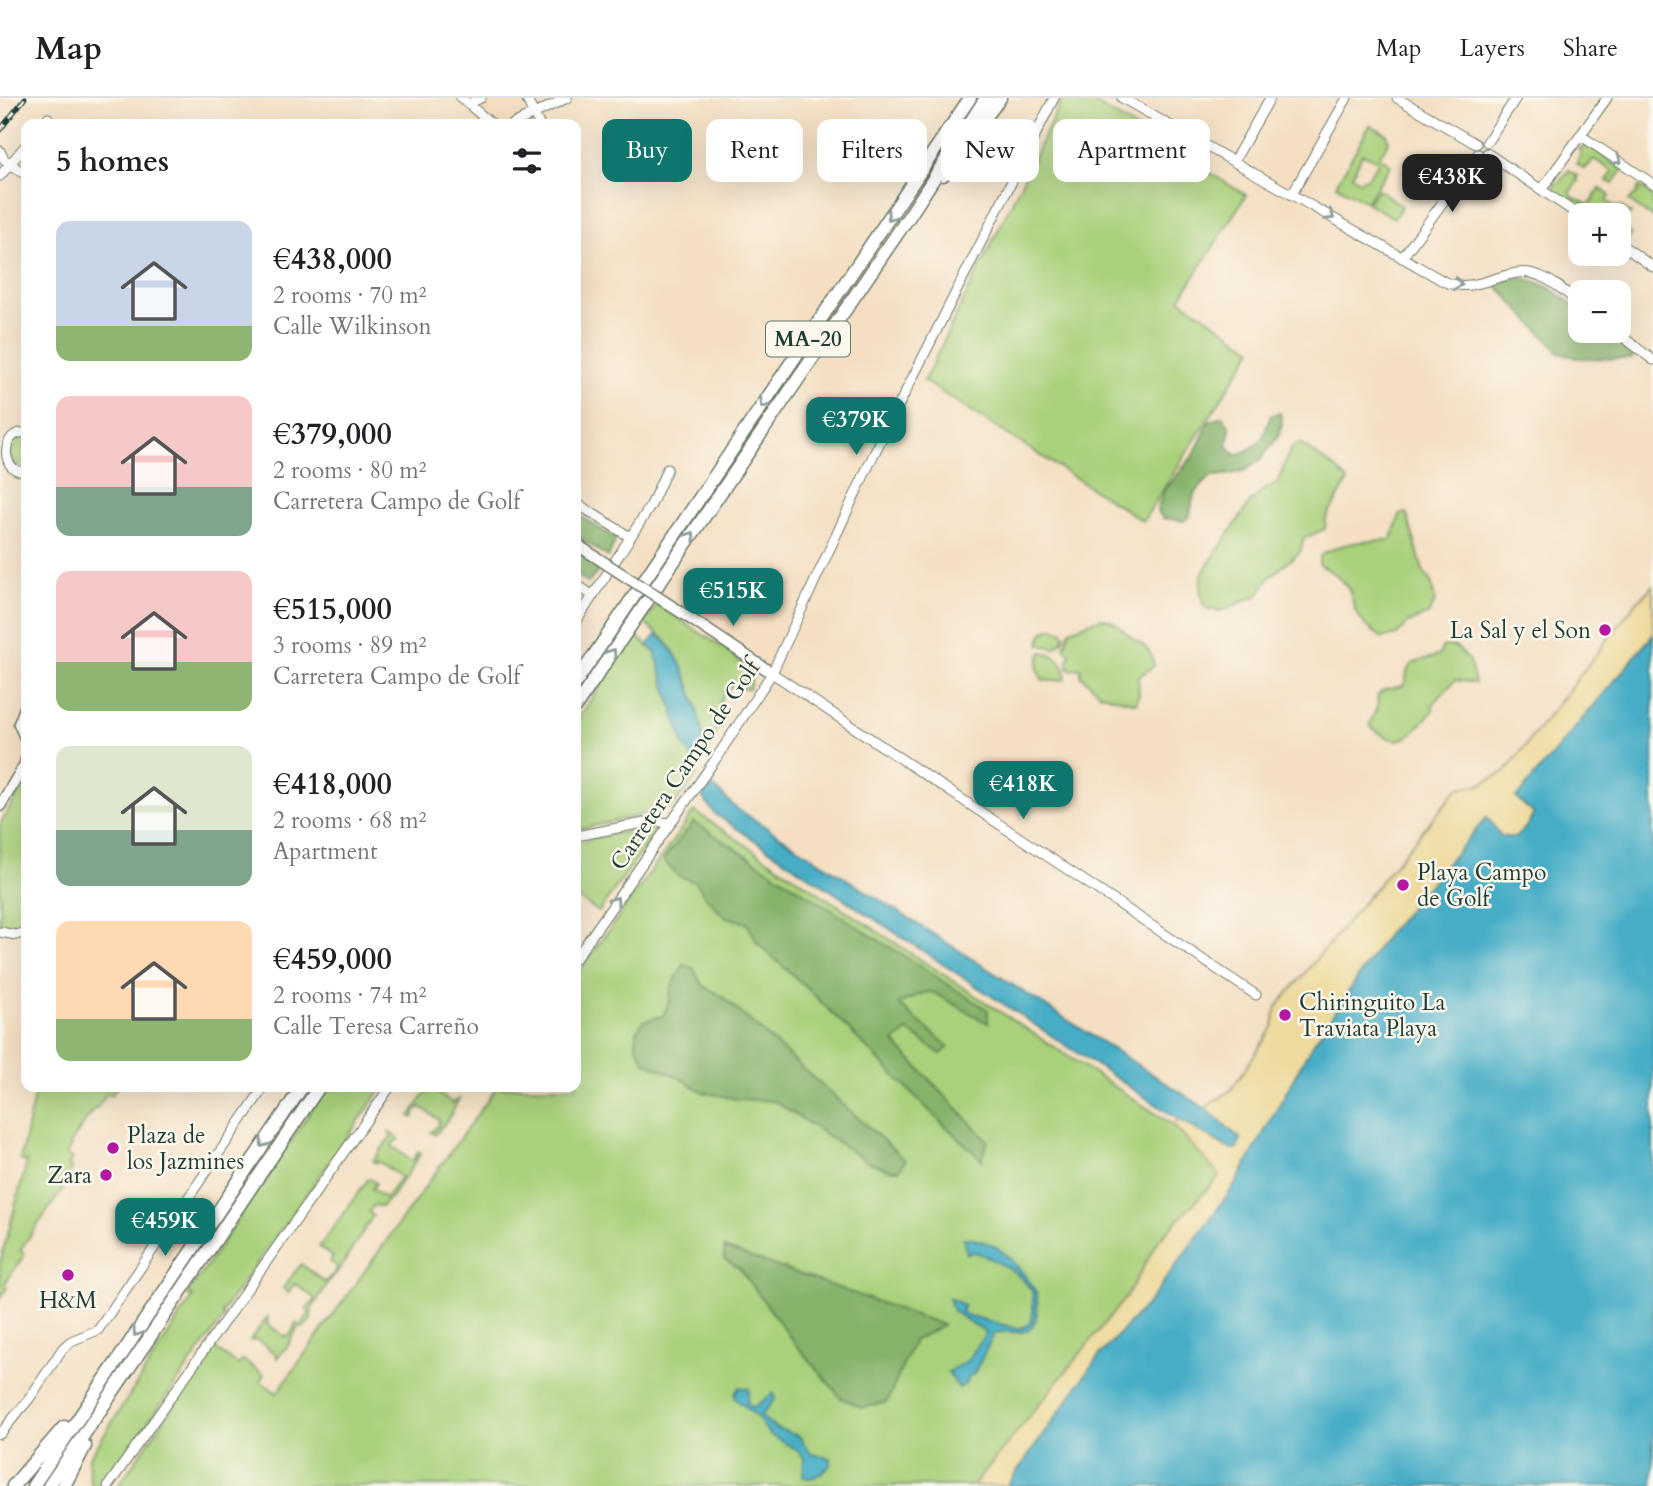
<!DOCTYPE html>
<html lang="en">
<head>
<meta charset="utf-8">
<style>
  :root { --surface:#fff; --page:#f6f6f6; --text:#202124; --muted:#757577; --line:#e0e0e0; --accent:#0f766e }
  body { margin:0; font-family:Cardo,serif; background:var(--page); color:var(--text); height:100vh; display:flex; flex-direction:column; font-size:26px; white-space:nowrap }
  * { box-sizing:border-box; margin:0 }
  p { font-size:23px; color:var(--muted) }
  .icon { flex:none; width:38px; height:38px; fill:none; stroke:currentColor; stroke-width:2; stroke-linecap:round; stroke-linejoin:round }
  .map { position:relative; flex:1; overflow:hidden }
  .side { position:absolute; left:21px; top:21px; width:560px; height:973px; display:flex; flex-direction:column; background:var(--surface); border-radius:14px; box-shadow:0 7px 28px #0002 }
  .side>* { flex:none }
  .hud { position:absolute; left:602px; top:21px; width:665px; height:63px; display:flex; gap:14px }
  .buttons { position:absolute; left:1568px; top:105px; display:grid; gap:14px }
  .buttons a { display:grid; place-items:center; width:63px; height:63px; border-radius:14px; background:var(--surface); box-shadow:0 7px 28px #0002; font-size:35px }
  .price { position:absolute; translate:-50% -60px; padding:0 16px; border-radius:14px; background:var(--accent); color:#fff; font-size:23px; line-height:46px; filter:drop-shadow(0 2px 4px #0008) }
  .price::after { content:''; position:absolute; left:50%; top:42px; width:21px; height:16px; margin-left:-10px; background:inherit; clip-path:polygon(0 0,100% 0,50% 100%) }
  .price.on { background:#222; color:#fff }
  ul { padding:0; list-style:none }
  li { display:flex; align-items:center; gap:21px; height:175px; padding:0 35px }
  li span { display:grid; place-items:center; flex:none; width:196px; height:140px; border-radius:14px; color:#555 }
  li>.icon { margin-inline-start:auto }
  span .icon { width:84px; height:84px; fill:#fffc; stroke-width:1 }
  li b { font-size:30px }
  h2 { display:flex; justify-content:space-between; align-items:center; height:84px; padding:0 35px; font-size:30px }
  .tag { padding:0 24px; border-radius:14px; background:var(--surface); box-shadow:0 7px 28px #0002; font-size:24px; line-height:63px }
  .tag.on { background:var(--accent); color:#fff }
  header { display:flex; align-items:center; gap:42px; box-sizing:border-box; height:98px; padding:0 35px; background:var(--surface); border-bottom:2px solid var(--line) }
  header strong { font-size:33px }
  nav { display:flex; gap:38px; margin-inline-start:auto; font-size:24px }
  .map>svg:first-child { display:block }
  .green { fill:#a9d07a; stroke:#648657; stroke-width:2; fill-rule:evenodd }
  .forest { fill:#86b26a; stroke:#52784f; stroke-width:2 }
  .sand { fill:#eeda9e; stroke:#868c69; stroke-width:2 }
  .water { fill:#46adc6; stroke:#32757d; stroke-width:2 }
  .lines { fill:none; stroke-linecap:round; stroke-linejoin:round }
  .minor-casing { stroke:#6a7666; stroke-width:11 }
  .major-casing { stroke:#6a7666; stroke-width:13 }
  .highway-casing { stroke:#6a7666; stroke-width:15 }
  .minor { stroke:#fff; stroke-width:9 }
  .major { stroke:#fff; stroke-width:10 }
  .highway { stroke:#fff; stroke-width:12 }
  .rail-casing { stroke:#1f3d34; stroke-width:5 }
  .rail { stroke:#fbf7ec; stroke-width:2.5; stroke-dasharray:8; stroke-linecap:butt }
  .major-bridge-casing { stroke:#6a7666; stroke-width:13; stroke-linecap:butt }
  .major-bridge { stroke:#fff; stroke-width:10 }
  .oneway { stroke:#8f9e9a }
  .poi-dot { fill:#b5179e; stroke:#fbf7ec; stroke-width:2.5 }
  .labels { text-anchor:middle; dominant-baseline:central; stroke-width:5; stroke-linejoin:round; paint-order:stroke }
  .shield { fill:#fbf7ec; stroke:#61756b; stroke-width:2 }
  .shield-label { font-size:21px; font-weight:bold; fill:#1f3d34 }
  .poi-label { font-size:23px; fill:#1f3d34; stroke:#fbf7ec; text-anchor:start }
  .street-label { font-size:23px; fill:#1f3d34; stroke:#fbf7ec }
</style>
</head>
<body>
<header>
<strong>Map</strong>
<nav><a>Map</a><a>Layers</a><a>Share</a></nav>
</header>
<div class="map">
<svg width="1653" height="1388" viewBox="0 0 1653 1388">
  <rect width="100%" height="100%" fill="#fbf7ec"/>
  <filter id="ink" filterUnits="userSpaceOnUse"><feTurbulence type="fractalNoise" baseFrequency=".0143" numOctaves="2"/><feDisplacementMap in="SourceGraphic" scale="14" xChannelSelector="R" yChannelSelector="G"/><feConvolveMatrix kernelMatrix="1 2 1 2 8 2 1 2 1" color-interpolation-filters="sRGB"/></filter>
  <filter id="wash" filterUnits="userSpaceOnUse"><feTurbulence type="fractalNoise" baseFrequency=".00686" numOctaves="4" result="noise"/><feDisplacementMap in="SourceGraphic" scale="28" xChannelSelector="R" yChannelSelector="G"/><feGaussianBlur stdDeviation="1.57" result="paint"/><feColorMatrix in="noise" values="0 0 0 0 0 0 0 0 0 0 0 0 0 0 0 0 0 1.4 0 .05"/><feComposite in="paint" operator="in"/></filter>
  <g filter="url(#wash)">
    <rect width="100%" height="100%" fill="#f4dfc3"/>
    <path class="green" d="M1063,0H1086L1246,97L1180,201L1253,251L1143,423L924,283Z
      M1370,27L1387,36L1389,44L1379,58L1391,67L1366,104L1336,87ZM1362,56L1375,61L1378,65L1367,80L1359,83L1352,78Z
      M1588,47L1623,72L1613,86L1607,83L1613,74L1594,61L1585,71L1577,66L1581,54L1578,51Z
      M1569,72L1578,78L1576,81L1578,83L1570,94L1573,99L1588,107L1595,101L1594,99L1600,90L1610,98L1607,103L1617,110L1619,108L1631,115L1621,124L1623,126L1621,129L1631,136L1626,144L1619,139V117H1595L1586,111L1584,114L1555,95L1554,86L1560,83Z
      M1640,88L1653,98V120L1629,103L1639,94L1637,92Z
      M1378,91L1402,108L1394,120L1367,105Z
      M23,339L26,340V367H15L5,351L11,341Z
      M1296,346H1301L1339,373L1348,383L1326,420L1325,431L1304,440L1300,454L1271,478L1258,497L1221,513L1209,511L1203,506L1200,490L1202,476L1249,406L1262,393L1278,384L1289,355Z
      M1404,415L1407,416L1423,473L1431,482L1435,503L1429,516L1408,525L1397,537L1382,540L1365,527L1356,514L1349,491L1336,477L1319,466L1320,458C1341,443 1366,443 1391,442L1400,417Z
      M657,507L733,556L752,579L749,591L730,589C717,599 720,611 718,626C717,637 710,649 706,659C702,626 690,574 669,547C663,538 652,532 644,525Z
      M1101,520C1120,524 1120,531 1134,541C1146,549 1152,553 1154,568L1138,579L1139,596L1136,605L1101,596L1081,578V570L1072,572L1068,569V562L1071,556L1064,550L1070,532Z
      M1052,530L1062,533L1065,537L1063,543L1055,550L1040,547C1040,538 1043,532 1052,530Z
      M635,537L655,554L684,647L694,662L697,678L676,705L667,711L576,732V624Z
      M1446,548L1456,549L1469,562L1475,585L1455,582L1433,606V613C1409,637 1403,655 1371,629L1370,625L1377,609L1378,597L1384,592L1403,588C1408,582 1405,578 1408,571C1413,561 1432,562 1440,556L1442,549Z
      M1042,554C1056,555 1068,568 1065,581L1052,583L1043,582C1035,571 1037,565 1042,554Z
      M26,683V819L25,825L14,832L0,829V726Z
      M694,713L1173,1027L1221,1077L1159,1142L1127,1198L973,1388H118L214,1250L238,1267L243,1262L264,1277L260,1283L277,1295L497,989H576V878Z
      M648,729L654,732L653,737L599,814L576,799V744Z
      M36,989H117L111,998L107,995L96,1011H94L69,1047L71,1048L66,1056L73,1061L68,1068L72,1071L60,1089L63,1091L20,1152L25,1156L4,1187L7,1190L0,1200V1165L27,1064L20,1062Z
      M327,989H383L227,1207L222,1215L224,1219L102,1388H94L90,1384L88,1362L193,1198L187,1197Z
      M430,989H435L433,992L452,1005L459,1001L449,1020L435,1037L431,1034L438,1028L439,1022L421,1009L416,1012L413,1020L410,1018Z
      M390,1035L399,1041L392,1046L393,1049L411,1062H414L418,1053L421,1055L404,1081L378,1063L376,1065L373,1063L391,1038Z
      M369,1080L376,1085L372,1091L385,1100L392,1092L399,1081L402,1082L393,1097L381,1109L374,1107L369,1114L373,1118L339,1172L328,1184L326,1183L336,1173L337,1168L330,1164L333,1159L319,1149Z
      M301,1166L327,1186L312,1211L311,1222L303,1230L300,1228L310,1214L306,1211L314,1204V1200L296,1186L292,1188L289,1195L283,1190Z
      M268,1218L267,1226L286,1239L291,1236L296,1225L299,1228L287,1249L277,1260L276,1256L257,1242L250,1243Z"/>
    <path class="forest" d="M1514,180C1542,180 1559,196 1580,213V233H1606L1636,256L1631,261L1577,260L1559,254L1495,186Z
      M1280,315C1284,328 1281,335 1273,346C1254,372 1244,376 1211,378L1194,396L1190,417L1184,423L1163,420L1157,412L1163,394L1194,357L1209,324L1222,318L1230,329L1227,348L1236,357C1260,349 1264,341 1270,318Z
      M576,415L616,441L608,459L576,437Z
      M576,454L601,470L588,485L576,476Z
      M694,724L988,912V925L932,894L923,895L898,906L949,949L941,956L908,933L894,944L988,1043L982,1062L941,1024L806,889L758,846L747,825L724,818L705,798L696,784L678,778L663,762Z
      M684,867L693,870L703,888L722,898L905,1062L900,1072H890L868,1064L774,1003L736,1001L703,994L680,980L645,964L636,948V935L643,923L663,918L670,902L671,889Z
      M724,1150L943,1227H944L914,1242L887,1304L863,1310L841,1300L797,1248L740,1171L724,1161Z"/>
    <path class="sand" d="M1653,488V537L1517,700L1534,716L1526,729L1515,740L1501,738L1487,719L1388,835L1311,949L1235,1087L1149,1204L1098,1259L1007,1388H973L1127,1198L1159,1142L1220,1078L1173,1027L1178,1021L1230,1051L1240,1041L1205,1010L1231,992L1273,929L1276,910L1458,690L1479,687L1505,674L1636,505Z"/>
    <path class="water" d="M657,536C688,561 701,620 706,659L694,662L684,647L655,554L648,547Z
      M1653,537V1388H1007L1098,1259L1149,1204L1235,1087L1311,949L1388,835L1487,719L1501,738L1515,740L1526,729L1534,716L1516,700Z
      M714,689L736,710L1205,1010L1241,1041L1236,1051H1230L1178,1021L715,716L703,700V692Z
      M963,1140C973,1140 991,1145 999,1151C1009,1158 1030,1182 1035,1193C1039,1201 1038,1224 1031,1230C1020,1239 1006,1230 994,1236L974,1276L969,1278L965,1286L959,1290L948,1274L968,1262L986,1235L953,1213L949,1200L964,1207L961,1213L966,1217L1019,1231L1030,1226C1035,1217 1033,1203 1032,1193C1018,1173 1008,1170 987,1159C979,1155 974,1152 967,1156Z
      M739,1289L749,1291L747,1305L754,1309L773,1295L775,1301L761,1318L775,1330L799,1338L811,1356L831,1360V1367C822,1374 814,1383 803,1379L804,1360L797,1352L769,1336L756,1318L735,1300V1295Z"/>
  </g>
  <g filter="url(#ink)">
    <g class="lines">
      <g class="minor-casing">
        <path id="minor" d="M461,0L492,26
          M526,0L539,26
          M1122,0L1445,184C1480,198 1509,164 1540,178C1555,184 1568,196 1580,206
          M1397,0L1476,46
          M468,6L481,0
          M43,26L48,20
          M513,26L567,0
          M1580,37L1653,86
          M1487,44L1516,0
          M0,53L4,61L26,77
          M1487,55L1580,118
          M1234,63L1270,0
          M0,78L26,47
          M1542,91L1607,0
          M1292,96L1347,0
          M1619,145L1653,169
          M1402,160L1478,56
          M1615,233L1653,262
          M26,335C0,331 0,377 26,373
          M576,405L630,439
          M576,486L593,498
          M576,524L651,407L667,371
          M772,575L1256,897
          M576,738L654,723L670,725
          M0,834L16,837L26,834
          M576,860L715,662L772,575L873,358L1054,0
          M0,1336L29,1301L63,1250L71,1243L98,1232L264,989
          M108,1388L390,989"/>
      </g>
      <g class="major-casing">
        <path id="major" d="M576,446L605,465
          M676,511L772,575
          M26,607L19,626L26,642
          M0,708L25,666L26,661"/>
      </g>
      <g class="highway-casing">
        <path id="highway" d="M943,77L1000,0
          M645,481L970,0
          M657,488L910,117L986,0
          M576,584L636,495
          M576,608L648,502
          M13,1388L64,1329
          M33,1388L302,989
          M49,1388L319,989
          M64,1388L85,1348"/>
      </g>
      <use href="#minor" class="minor"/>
      <use href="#major" class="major"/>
      <use href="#highway" class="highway"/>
      <g class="rail-casing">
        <path id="rail" d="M0,32L25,0"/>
      </g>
      <use href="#rail" class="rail"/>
      <g class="major-bridge-casing">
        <path id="major-bridge" d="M605,465L676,511"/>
      </g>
      <use href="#major-bridge" class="major-bridge"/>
    </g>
    <defs><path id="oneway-chevron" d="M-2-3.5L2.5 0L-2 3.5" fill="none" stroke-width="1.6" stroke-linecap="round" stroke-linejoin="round" transform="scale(1.75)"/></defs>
    <g class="oneway">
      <use href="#oneway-chevron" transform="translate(1617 62) rotate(34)"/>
      <use href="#oneway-chevron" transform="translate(891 118) rotate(124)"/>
      <use href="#oneway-chevron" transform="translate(1330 118) rotate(31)"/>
      <use href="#oneway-chevron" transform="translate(1458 186) rotate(9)"/>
      <use href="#oneway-chevron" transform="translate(764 306) rotate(124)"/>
      <use href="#oneway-chevron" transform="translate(691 438) rotate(-56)"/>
      <use href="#oneway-chevron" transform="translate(612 555) rotate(-56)"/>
      <use href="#oneway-chevron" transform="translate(615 803) rotate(-55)"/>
      <use href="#oneway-chevron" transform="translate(264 1045) rotate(124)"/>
      <use href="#oneway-chevron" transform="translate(137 1234) rotate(124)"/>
    </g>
  </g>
  <g class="poi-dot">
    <circle cx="1605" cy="532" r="7"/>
    <circle cx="1403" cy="787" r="7"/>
    <circle cx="1285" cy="917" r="7"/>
    <circle cx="113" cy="1050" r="7"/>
    <circle cx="106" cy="1077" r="7"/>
    <circle cx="68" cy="1177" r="7"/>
  </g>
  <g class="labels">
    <rect class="shield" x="766" y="223.5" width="84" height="35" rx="5"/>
    <g class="shield-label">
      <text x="808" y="241">MA-20</text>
    </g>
    <g class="poi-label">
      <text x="1591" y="532" text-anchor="end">La Sal y el Son</text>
      <text x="1417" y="774">Playa Campo<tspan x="1417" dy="26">de Golf</tspan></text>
      <text x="1299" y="904">Chiringuito La<tspan x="1299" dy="26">Traviata Playa</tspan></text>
      <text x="127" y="1037">Plaza de<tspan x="127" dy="26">los Jazmines</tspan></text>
      <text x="92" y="1077" text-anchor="end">Zara</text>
      <text x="68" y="1202" text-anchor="middle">H&amp;M</text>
    </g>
    <g class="street-label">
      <text transform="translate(685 667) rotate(-56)">Carretera Campo de Golf</text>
    </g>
  </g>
</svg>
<div class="buttons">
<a>+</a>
<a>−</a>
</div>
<b class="price on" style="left:1452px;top:116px">€438K</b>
<b class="price" style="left:856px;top:359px">€379K</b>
<b class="price" style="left:733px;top:530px">€515K</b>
<b class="price" style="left:1023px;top:723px">€418K</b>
<b class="price" style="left:165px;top:1160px">€459K</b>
<div class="hud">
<a class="tag on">Buy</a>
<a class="tag">Rent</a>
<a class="tag">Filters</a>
<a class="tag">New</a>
<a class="tag">Apartment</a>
</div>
<section class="side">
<h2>5 homes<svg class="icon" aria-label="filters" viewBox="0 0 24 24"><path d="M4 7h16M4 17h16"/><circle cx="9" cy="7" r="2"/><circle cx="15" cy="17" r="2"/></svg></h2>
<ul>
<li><span style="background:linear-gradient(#c9d6e8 75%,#8fb573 0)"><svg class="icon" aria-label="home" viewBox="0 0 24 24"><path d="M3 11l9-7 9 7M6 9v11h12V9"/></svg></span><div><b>€438,000</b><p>2 rooms · 70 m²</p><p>Calle Wilkinson</p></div></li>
<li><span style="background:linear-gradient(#f6c9c9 65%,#7fa58c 0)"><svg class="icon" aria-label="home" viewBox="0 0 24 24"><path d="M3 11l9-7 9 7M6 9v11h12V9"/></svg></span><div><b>€379,000</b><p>2 rooms · 80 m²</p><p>Carretera Campo de Golf</p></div></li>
<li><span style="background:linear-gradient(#f6c9c9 65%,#8fb573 0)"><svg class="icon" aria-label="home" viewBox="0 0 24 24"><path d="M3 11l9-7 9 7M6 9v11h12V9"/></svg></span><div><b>€515,000</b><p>3 rooms · 89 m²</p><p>Carretera Campo de Golf</p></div></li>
<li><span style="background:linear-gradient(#dfe7d0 60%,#7fa58c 0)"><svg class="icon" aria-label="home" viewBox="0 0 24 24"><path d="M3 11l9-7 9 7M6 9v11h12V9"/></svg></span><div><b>€418,000</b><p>2 rooms · 68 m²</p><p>Apartment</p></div></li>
<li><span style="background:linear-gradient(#ffd9b3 70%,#8fb573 0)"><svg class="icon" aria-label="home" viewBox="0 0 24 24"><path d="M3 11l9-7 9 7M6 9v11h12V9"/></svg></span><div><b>€459,000</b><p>2 rooms · 74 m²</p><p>Calle Teresa Carreño</p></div></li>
</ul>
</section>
</div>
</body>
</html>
